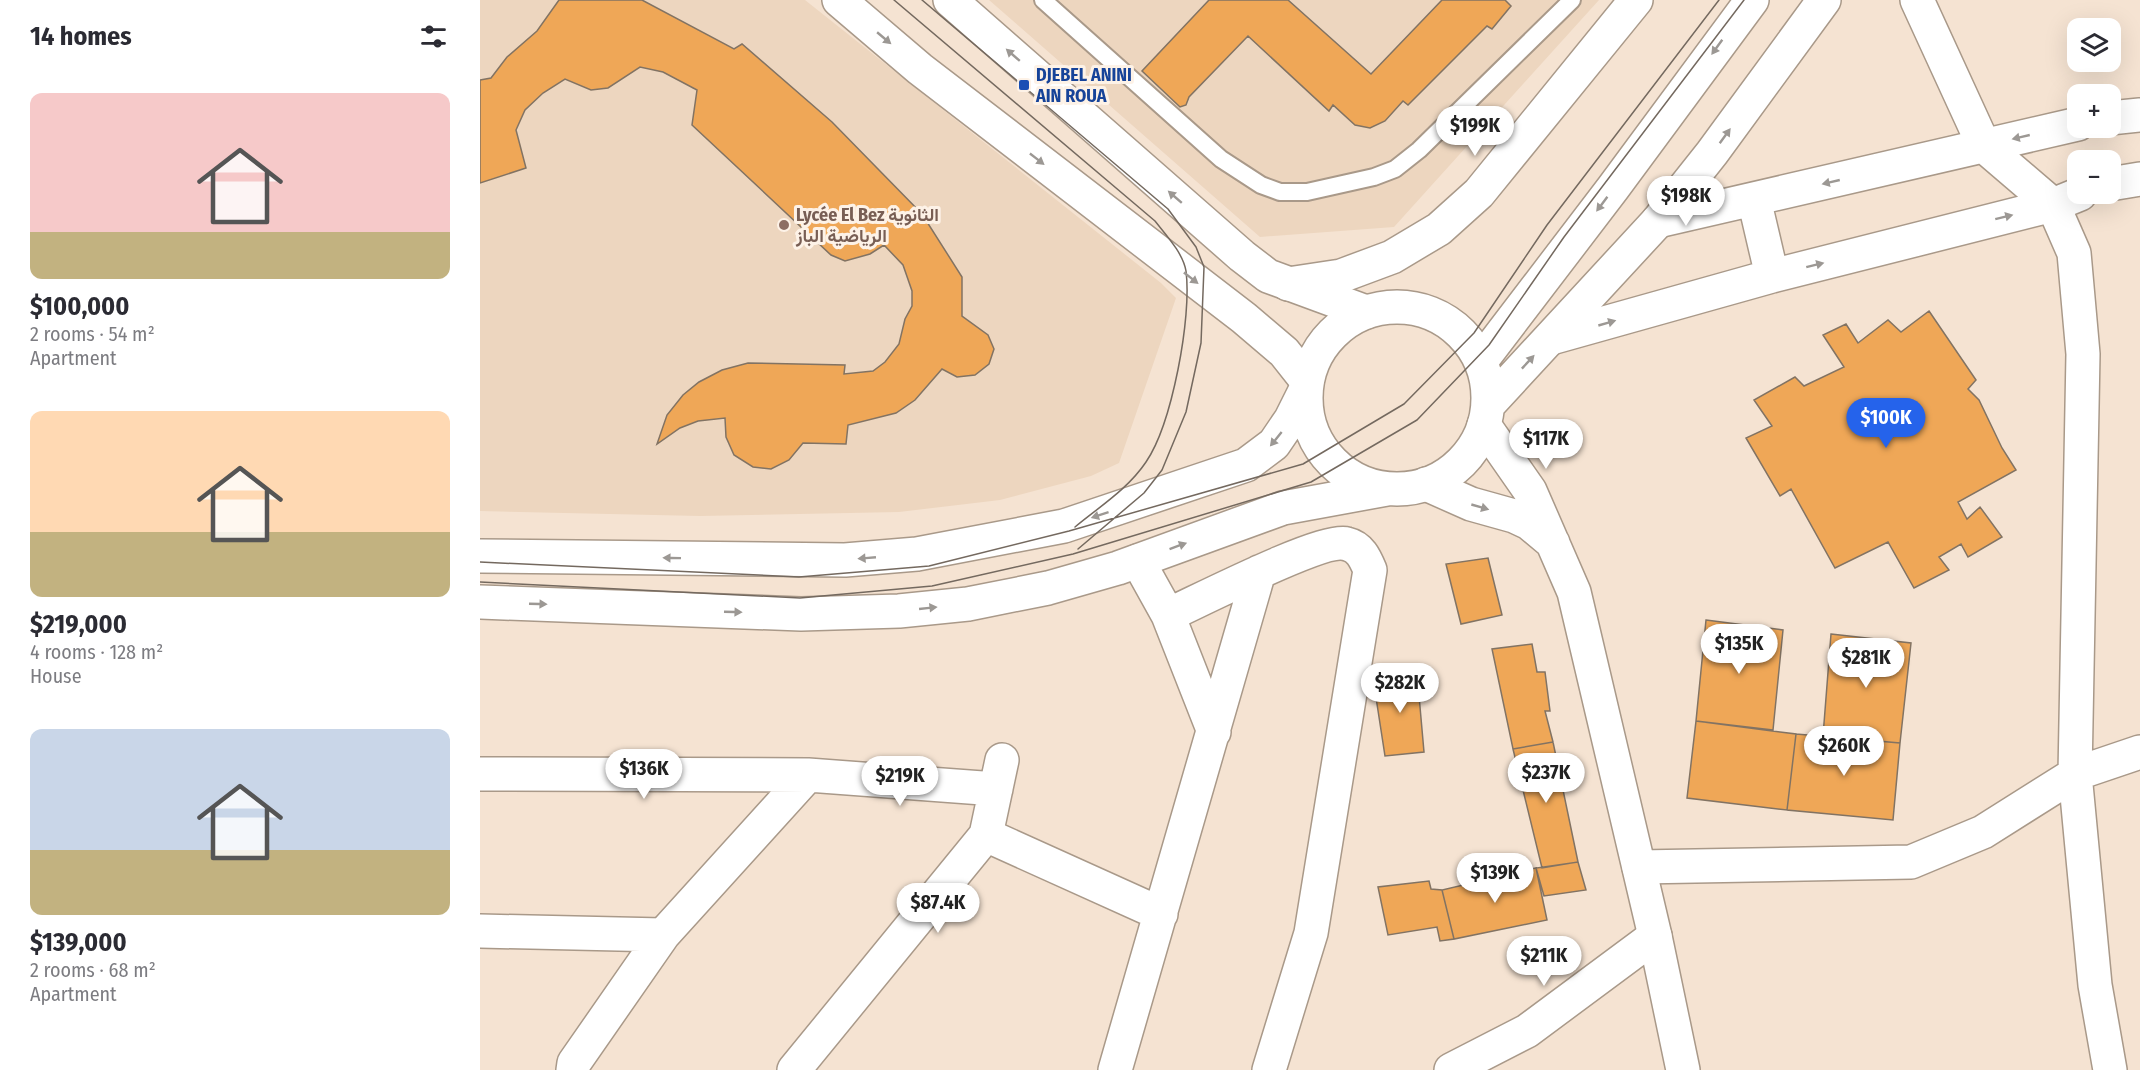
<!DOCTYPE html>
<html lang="en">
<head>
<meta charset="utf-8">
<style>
  :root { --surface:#fff; --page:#f7f7f7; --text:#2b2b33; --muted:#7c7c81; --accent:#2563eb }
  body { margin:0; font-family:"Fira Sans Condensed",Vazirmatn,sans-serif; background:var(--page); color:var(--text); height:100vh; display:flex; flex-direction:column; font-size:22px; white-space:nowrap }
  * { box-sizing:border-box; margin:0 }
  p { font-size:20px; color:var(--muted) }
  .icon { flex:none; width:33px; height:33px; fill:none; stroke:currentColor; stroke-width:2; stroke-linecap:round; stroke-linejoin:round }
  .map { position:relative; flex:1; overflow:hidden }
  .panel { display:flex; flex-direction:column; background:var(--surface); width:480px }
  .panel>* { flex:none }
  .tools { position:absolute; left:1587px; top:18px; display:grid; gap:12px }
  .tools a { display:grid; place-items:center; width:54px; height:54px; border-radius:12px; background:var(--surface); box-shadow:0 6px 24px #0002; font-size:30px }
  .price { position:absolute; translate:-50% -51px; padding:0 14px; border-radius:21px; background:#fff; color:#222; font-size:20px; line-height:39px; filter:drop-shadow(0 2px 3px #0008) }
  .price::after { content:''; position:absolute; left:50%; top:36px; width:18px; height:14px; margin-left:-9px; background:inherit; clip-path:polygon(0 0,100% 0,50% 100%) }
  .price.selected { background:var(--accent); color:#fff }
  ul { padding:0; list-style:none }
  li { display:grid; align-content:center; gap:12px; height:318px; padding:0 30px }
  li span { display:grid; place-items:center; height:186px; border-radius:12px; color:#555 }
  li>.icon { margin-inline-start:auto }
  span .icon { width:108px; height:108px; fill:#fffc; stroke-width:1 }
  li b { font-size:26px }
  h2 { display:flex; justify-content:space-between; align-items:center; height:72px; padding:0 30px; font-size:26px }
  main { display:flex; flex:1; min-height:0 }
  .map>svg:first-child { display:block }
  .built { fill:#edd6bf }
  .building { fill:#efa757; stroke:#827363; stroke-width:1.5 }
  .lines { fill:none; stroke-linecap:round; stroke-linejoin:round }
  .service-casing { stroke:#a99989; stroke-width:20 }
  .minor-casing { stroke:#a99989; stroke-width:36 }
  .tertiary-casing { stroke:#a99989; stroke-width:36 }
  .secondary-casing { stroke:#a99989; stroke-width:36 }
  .service { stroke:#fff; stroke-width:16 }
  .minor { stroke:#fff; stroke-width:33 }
  .tertiary { stroke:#fff; stroke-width:33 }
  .secondary { stroke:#fff; stroke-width:33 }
  .tram { stroke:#74695f; stroke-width:1.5 }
  .oneway { fill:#9c9894 }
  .transit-dot { fill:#1a4fb4; stroke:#fdf2e7; stroke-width:2 }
  .education-dot { fill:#8d6e63; stroke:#fdf2e7; stroke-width:2 }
  .labels { text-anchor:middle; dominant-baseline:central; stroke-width:6; stroke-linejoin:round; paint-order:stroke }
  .transit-label { font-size:18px; font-weight:bold; fill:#164399; stroke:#fdf2e7; text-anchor:start }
  .education-label { font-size:18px; font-weight:bold; fill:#785e54; stroke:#fdf2e7; text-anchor:start }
</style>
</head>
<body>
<main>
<section class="panel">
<h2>14 homes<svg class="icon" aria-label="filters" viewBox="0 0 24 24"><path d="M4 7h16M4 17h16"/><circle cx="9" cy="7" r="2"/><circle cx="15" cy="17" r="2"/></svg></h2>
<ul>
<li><span style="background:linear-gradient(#f6c9c9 75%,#c2b280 0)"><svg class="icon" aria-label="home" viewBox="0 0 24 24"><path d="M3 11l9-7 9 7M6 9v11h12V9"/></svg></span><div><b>$100,000</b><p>2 rooms · 54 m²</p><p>Apartment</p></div></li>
<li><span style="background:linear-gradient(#ffd9b3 65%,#c2b280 0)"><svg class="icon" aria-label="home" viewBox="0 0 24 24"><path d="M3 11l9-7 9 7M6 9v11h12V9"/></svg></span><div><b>$219,000</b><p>4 rooms · 128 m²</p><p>House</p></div></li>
<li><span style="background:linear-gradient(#c9d6e8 65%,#c2b280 0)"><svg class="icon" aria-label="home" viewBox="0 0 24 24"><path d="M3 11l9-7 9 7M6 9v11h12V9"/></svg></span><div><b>$139,000</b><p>2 rooms · 68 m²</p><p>Apartment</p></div></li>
</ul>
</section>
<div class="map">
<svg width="1660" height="1070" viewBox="0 0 1660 1070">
  <rect width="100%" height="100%" fill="#f5e3d2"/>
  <path class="built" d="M0,0H325L681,283L696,298L639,463L611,476L520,500L419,512L220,516L0,511Z
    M509,0H1119L914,227L780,237Z"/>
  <path class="building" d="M79,0H162L254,49L262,44L352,122L442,214L482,277V316L508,335L514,349L509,364L495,375L477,377L462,369L435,400L416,413L368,425L366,444L323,443L309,460L291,469L273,467L254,455L246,437L245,418L218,421L200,428L177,444L187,415L203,395L219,382L242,370L268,363L365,365L364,374L393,371L405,362L419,344L425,319L432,306V291L423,265L404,245L390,254L365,261L351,255L212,125L217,90L183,72L160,67L128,88L111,90L85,79L63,93L45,110L36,130L46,168L0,183V80L11,78L27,57L57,31Z
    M729,0H808L891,74L962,0H1025L1031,6L1012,29L1007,26L928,105L923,101L905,121L890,128L875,125L853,105L849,111L768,36L709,97L706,105L700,107L662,71Z
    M1449,311L1496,380L1488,389L1499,400L1522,448L1536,470L1478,502L1487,519L1500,507L1522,537L1488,557L1481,544L1459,557L1469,570L1434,588L1408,542L1355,568L1311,489L1300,496L1266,438L1292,426L1274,400L1315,377L1324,386L1364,367L1343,335L1366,324L1378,343L1408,320L1421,332Z
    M1008,558L1022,615L981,624L966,564Z
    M1226,620L1303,630L1293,730L1216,721Z
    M1351,634L1431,643L1420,743L1343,736Z
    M1052,644L1057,672H1065L1070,711H1065L1073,742L1033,749L1012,649Z
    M937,673L944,752L905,756L893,678Z
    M1216,721L1316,734L1307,810L1207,798Z
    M1316,734L1420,743L1413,820L1307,810Z
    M1073,742L1098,862L1062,868L1033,749Z
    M1098,862L1106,890L1064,896L1056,868Z
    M1056,868L1067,920L974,939L962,890Z
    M949,881L951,889L962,890L974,939L960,941L957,927L908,935L898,887Z"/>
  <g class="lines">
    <g class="service-casing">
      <path id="service" d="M563,0L741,159L781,185L800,192H827L894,177L915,169L939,150L1092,0"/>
    </g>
    <g class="minor-casing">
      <path id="minor" d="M1630,118L1660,115
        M1630,184L1660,179
        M1274,199L1292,276
        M1178,221L1598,124
        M808,284L861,276L912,257L959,229L999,193L1156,0
        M1071,338L1292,276L1573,205L1600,194
        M658,561L688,615L734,732
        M688,615C717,602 843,537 867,544C880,547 885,558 890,570L831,933L789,1070
        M0,774L328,775L516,789
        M506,835L681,914
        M1159,867L1431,862L1503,832L1595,774L1603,354L1594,253L1573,205L1504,146L1437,0
        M0,931L183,935
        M93,1070L94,1063L183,935L328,775
        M314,1070L506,835L522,760
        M635,1070L779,572
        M971,1070L1047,1031L1175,936
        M1630,1070L1615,985L1595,774L1660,752"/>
    </g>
    <g class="tertiary-casing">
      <path id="tertiary" d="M359,0L440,69L764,318L804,352L827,381
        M470,0L762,256L788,276L886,312
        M1004,425L1050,491L1094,592L1175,936L1203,1070
        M946,484L991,504L1034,516L1049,523L1073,543"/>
    </g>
    <g class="secondary-casing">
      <path id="secondary" d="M826 398a91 91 0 1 1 182 0a91 91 0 1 1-182 0Z
        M1001,361L1133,188L1272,0
        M1008,405L1178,221L1232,153L1344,0
        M0,556L365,560L437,554L584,526L766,465L794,444L811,419L826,389
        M0,602L321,614L419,611L488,604L568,588L638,568L803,508L907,489"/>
    </g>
    <use href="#service" class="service"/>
    <use href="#minor" class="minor"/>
    <use href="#tertiary" class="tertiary"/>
    <use href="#secondary" class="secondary"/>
    <path class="tram" d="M414,0L675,221C686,235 703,253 706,271C712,317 692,424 666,462C648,489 619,507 595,527
      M442,0L688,209L716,247L724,267L721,343L706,412L682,470L664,493L598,549
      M0,562L319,577L449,566L589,531L823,464L924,404L994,333L1067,225L1239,0
      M0,582L320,598L452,586L593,554L831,482L937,420L1009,345L1084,237L1264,0"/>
  </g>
  <defs><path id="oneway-solid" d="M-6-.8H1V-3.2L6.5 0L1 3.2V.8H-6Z" transform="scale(1.5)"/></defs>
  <g class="oneway">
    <use href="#oneway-solid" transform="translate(404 38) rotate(40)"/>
    <use href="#oneway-solid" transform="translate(1237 47) rotate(126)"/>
    <use href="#oneway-solid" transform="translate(533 55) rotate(-139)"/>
    <use href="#oneway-solid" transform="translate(1245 136) rotate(-54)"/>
    <use href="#oneway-solid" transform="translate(1541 137) rotate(167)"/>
    <use href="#oneway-solid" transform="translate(557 159) rotate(38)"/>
    <use href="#oneway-solid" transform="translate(1351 182) rotate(167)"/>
    <use href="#oneway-solid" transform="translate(695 197) rotate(-139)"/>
    <use href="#oneway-solid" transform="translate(1122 204) rotate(127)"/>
    <use href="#oneway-solid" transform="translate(1524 217) rotate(-14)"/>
    <use href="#oneway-solid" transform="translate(1335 265) rotate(-14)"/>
    <use href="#oneway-solid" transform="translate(711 278) rotate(38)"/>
    <use href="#oneway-solid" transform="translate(1127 323) rotate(-16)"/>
    <use href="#oneway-solid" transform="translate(1048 362) rotate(-47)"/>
    <use href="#oneway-solid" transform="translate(796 439) rotate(129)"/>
    <use href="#oneway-solid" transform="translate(1000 507) rotate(16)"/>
    <use href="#oneway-solid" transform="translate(620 515) rotate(162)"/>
    <use href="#oneway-solid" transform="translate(698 546) rotate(-20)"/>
    <use href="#oneway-solid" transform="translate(192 558) rotate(-179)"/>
    <use href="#oneway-solid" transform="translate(387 558) rotate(175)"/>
    <use href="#oneway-solid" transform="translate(58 604) rotate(2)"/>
    <use href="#oneway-solid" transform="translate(448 608) rotate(-6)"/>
    <use href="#oneway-solid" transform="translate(253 612) rotate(2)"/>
  </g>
  <rect class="transit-dot" x="538" y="79" width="12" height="12" rx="3"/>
  <circle class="education-dot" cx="304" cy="225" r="6"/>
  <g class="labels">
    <g class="transit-label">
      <text x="556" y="75">DJEBEL ANINI<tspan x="556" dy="21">AIN ROUA</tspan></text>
    </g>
    <g class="education-label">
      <text x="316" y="215">Lycée El Bez الثانوية<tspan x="316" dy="21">الرياضية الباز</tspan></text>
    </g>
  </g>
</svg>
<div class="tools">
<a><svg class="icon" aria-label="layers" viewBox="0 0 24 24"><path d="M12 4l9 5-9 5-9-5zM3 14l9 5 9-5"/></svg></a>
<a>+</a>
<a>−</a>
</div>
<b class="price" style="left:995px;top:157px">$199K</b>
<b class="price" style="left:1206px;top:227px">$198K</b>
<b class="price selected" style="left:1406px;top:449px">$100K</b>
<b class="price" style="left:1066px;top:470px">$117K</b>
<b class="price" style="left:1259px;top:675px">$135K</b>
<b class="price" style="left:1386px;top:689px">$281K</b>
<b class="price" style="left:920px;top:714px">$282K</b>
<b class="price" style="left:1364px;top:777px">$260K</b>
<b class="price" style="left:164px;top:800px">$136K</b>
<b class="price" style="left:1066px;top:804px">$237K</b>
<b class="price" style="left:420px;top:807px">$219K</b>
<b class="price" style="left:1015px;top:904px">$139K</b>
<b class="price" style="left:458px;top:934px">$87.4K</b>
<b class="price" style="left:1064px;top:987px">$211K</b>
</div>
</main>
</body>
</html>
